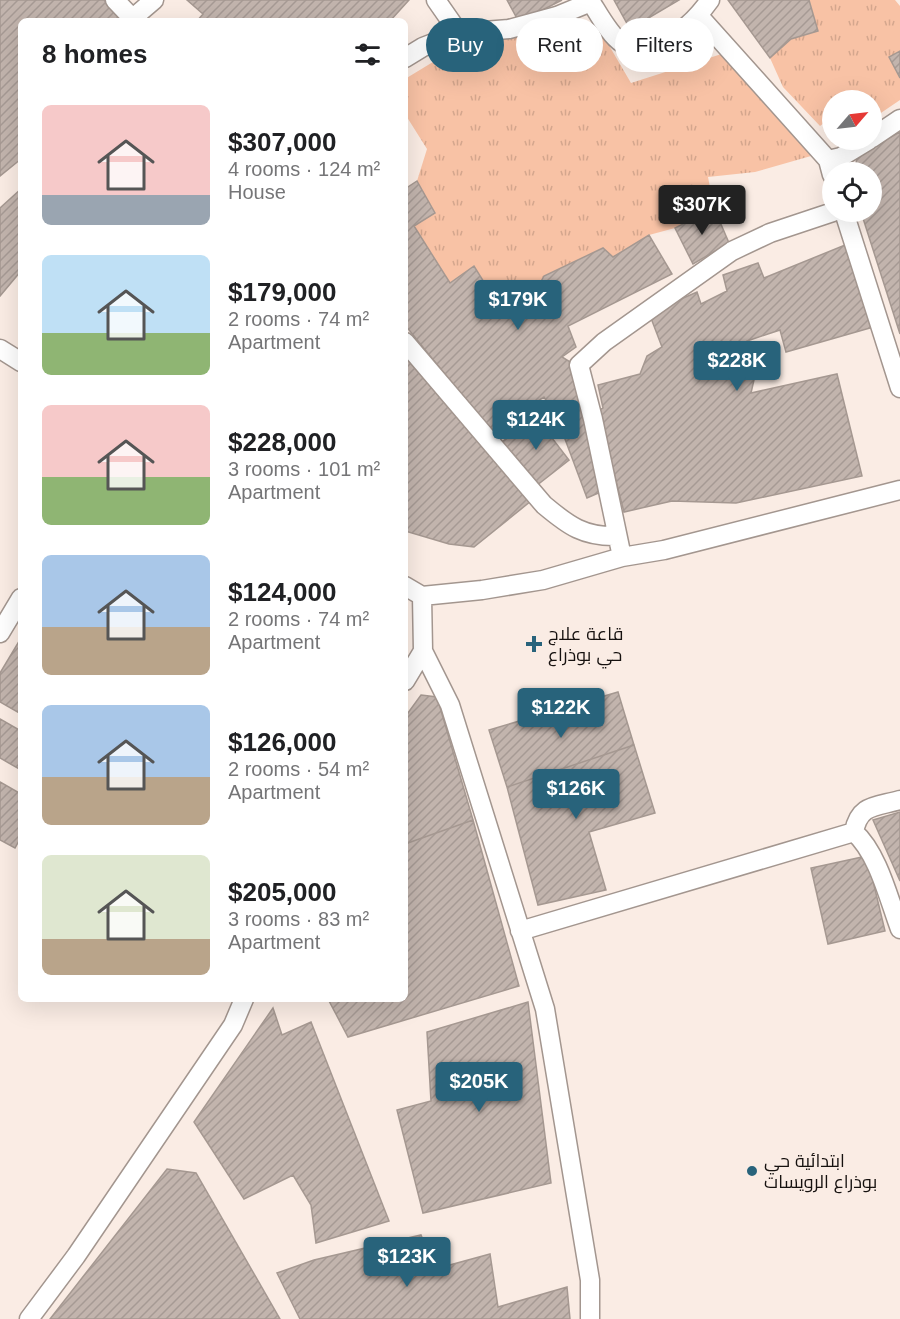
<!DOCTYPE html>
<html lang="en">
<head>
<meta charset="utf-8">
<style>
  :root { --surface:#fff; --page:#f2f2f2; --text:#202124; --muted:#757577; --accent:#28637b }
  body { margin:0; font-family:Helvetica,Cairo,sans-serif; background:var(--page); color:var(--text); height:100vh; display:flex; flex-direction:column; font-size:22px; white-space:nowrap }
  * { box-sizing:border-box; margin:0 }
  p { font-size:20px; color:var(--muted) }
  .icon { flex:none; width:33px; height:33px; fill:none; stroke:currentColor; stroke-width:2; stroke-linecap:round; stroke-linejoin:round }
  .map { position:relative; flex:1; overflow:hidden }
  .details { position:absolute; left:18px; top:18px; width:390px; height:984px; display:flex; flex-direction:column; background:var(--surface); border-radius:9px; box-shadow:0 6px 24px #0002 }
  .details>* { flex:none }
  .top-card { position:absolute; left:426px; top:18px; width:384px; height:54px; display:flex; gap:12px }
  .needle { width:39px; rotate:62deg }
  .tools { position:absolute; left:822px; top:90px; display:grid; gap:12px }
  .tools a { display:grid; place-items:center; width:60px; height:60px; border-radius:50%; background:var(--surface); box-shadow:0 6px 24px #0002; font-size:30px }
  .price { position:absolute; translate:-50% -51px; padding:0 14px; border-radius:6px; background:var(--accent); color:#fff; font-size:20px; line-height:39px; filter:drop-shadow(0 2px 3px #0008) }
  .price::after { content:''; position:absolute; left:50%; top:36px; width:18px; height:14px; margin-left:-9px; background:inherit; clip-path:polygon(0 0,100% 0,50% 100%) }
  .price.on { background:#222; color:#fff }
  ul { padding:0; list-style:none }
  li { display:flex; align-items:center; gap:18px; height:150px; padding:0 24px }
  li span { display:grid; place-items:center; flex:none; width:168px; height:120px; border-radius:9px; color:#555 }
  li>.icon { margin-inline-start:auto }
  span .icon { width:72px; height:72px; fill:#fffc; stroke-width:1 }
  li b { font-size:26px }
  h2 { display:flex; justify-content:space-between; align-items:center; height:72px; padding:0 24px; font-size:26px }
  .pill { padding:0 21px; border-radius:27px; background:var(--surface); box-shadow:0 6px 24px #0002; font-size:21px; line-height:54px }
  .pill.on { background:var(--accent); color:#fff }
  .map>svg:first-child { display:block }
  .grass { fill:url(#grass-tufts) }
  .building { fill:url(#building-hatch); stroke:#a59891; stroke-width:1.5 }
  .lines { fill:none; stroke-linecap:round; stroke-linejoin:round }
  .street-casing { stroke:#a3968f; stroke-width:21 }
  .street { stroke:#fff; stroke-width:18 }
  .poi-dot { fill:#28637b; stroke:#faece4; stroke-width:2 }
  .labels { text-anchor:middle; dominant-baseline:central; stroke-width:4.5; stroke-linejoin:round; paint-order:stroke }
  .poi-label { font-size:18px; fill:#16110f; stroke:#faece4; text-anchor:start }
</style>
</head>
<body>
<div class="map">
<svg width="900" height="1319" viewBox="0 0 900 1319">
  <defs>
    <pattern id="grass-tufts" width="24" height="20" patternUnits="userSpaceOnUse" patternTransform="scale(1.5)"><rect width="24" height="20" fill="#f8c2a5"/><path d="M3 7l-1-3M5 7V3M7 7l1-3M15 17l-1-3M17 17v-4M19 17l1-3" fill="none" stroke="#d4a68d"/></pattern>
    <pattern id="building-hatch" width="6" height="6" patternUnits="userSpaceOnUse" patternTransform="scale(1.5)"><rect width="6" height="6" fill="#c2b4ad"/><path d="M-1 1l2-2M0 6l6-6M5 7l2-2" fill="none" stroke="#a69a94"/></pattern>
  </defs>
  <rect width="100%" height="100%" fill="#faece4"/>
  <path class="grass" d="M809,0H895L900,6V51L889,57L900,78V100L872,119V100H832V117L820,126L783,87L770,58L791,39L818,31Z
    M559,19L600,30L631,83L734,50L807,140L811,156L755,172L708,177L714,208L675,228L649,235L613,257L603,248L544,276L527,307L521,297L500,308L474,266L450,283L414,226L434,213L417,181L427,149L405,114V79L451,51L510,36Z"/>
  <path class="building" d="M0,0H104L123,21H21V159L0,176Z
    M187,0H409L390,21H197L203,14Z
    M507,0H562L519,22Z
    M614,0H679L630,29Z
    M728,0H809L818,31L791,39L770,58Z
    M900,51V78L889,57Z
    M900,132V334L861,212H872V172H855L857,156Z
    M417,181L435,213L414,226L450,283L474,266L500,308L522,297L527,307L544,276L603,248L613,257L649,235L672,274L568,326L576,347L562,357L575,365L603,491L587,498L559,423L544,397L491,431L405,325V189Z
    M21,189V271L0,296V208Z
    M714,208L729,243L693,264L675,228Z
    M850,243L877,326L786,352L780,330L747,341L756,371L751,393L837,374L862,476L736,503L672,501L624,512L598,411L603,408L598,385L640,374L647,356L662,347L649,313L697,292L701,304L727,291L723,275L758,263L764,278Z
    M405,354L531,501L474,547L449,544L405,531Z
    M535,416L569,460L536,486L502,442Z
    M21,638V714L0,702V673Z
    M618,692L634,745L507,787L489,730Z
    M421,695L437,697L473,820L405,844V717Z
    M0,719L21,731V770L0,758Z
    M634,745L655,813L589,832L606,890L538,905L507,787Z
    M0,782L21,794V837L15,848L0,840Z
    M900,812V881L873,820Z
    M473,820L519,986L348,1037L328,999H405V844Z
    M867,856L885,931L828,944L811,868Z
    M528,1002L551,1183L423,1213L397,1110L431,1101L427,1032Z
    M273,1008L282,1035L311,1022L389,1221L316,1243L311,1205L293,1175L244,1199L194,1122Z
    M167,1169L196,1173L280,1319H50Z
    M421,1235L435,1269L490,1254L498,1307L567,1287L570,1319H300L277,1273L314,1260Z"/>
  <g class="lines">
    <g class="street-casing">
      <path id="street" d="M115,0L135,21
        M436,0L459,33
        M699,16L828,160
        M133,18L154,0
        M405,58L423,47L459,33L509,29L557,16L591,2C598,13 611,37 622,43C628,46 635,44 641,44C672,43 693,24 710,0
        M872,138L900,119
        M832,175L828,160L841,157L869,140
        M844,212L900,388
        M405,342L544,505C569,526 584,537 617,536
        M0,349L21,362
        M622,557L593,419L579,365L604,342L732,251L770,233L833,212
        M405,586L422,596L482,590L543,580L622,557L664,550L900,490
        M0,633L21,598
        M423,651L450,705L545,1009L590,1280V1319
        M405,681L423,651L422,596
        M854,832C859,804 876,807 900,800
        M520,931L854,832C878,853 889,900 900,929
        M29,1319L76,1256L233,1025L244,999"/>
    </g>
    <use href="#street" class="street"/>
  </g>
  <g class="poi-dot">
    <path d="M531 635h6v6h6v6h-6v6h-6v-6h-6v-6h6z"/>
    <circle cx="752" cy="1171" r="6"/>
  </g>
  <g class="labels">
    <g class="poi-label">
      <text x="548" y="634">قاعة علاج<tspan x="548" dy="21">حي بوذراع</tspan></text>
      <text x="764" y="1161">ابتدائية حي<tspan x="764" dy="21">بوذراع الرويسات</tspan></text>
    </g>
  </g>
</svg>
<div class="tools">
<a><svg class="needle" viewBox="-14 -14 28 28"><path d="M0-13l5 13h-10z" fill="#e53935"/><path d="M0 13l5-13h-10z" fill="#757577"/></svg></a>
<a><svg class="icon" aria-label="locate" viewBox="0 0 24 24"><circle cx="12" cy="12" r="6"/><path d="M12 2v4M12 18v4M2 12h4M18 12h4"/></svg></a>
</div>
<b class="price on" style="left:702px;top:236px">$307K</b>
<b class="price" style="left:518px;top:331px">$179K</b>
<b class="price" style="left:737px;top:392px">$228K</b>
<b class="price" style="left:536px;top:451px">$124K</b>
<b class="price" style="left:561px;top:739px">$122K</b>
<b class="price" style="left:576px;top:820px">$126K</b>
<b class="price" style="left:479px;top:1113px">$205K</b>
<b class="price" style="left:407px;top:1288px">$123K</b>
<div class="top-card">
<a class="pill on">Buy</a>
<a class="pill">Rent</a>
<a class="pill">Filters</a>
</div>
<section class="details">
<h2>8 homes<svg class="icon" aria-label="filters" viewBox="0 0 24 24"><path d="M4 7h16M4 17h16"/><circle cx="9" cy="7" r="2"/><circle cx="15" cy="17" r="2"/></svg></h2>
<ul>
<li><span style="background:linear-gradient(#f6c9c9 75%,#9aa5b1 0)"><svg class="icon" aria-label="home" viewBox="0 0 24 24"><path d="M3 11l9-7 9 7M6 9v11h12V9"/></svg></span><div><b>$307,000</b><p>4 rooms · 124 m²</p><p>House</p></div></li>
<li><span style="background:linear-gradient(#bfe0f5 65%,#8fb573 0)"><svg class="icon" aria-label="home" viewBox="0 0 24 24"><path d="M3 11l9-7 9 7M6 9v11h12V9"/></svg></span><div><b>$179,000</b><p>2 rooms · 74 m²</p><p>Apartment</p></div></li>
<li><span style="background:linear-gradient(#f6c9c9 60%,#8fb573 0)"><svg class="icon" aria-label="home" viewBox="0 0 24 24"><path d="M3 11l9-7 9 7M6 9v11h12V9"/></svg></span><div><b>$228,000</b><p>3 rooms · 101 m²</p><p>Apartment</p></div></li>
<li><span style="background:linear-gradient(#a9c7e8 60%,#b9a48a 0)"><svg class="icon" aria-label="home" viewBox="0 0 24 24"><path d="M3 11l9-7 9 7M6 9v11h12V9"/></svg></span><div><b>$124,000</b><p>2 rooms · 74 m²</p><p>Apartment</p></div></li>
<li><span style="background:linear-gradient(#a9c7e8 60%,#b9a48a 0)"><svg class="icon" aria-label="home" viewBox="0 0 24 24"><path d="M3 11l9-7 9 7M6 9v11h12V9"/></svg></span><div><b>$126,000</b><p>2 rooms · 54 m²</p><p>Apartment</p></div></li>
<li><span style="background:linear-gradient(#dfe7d0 70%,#b9a48a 0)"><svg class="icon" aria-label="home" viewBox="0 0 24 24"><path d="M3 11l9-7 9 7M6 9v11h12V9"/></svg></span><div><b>$205,000</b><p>3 rooms · 83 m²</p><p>Apartment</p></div></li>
</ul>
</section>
</div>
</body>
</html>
